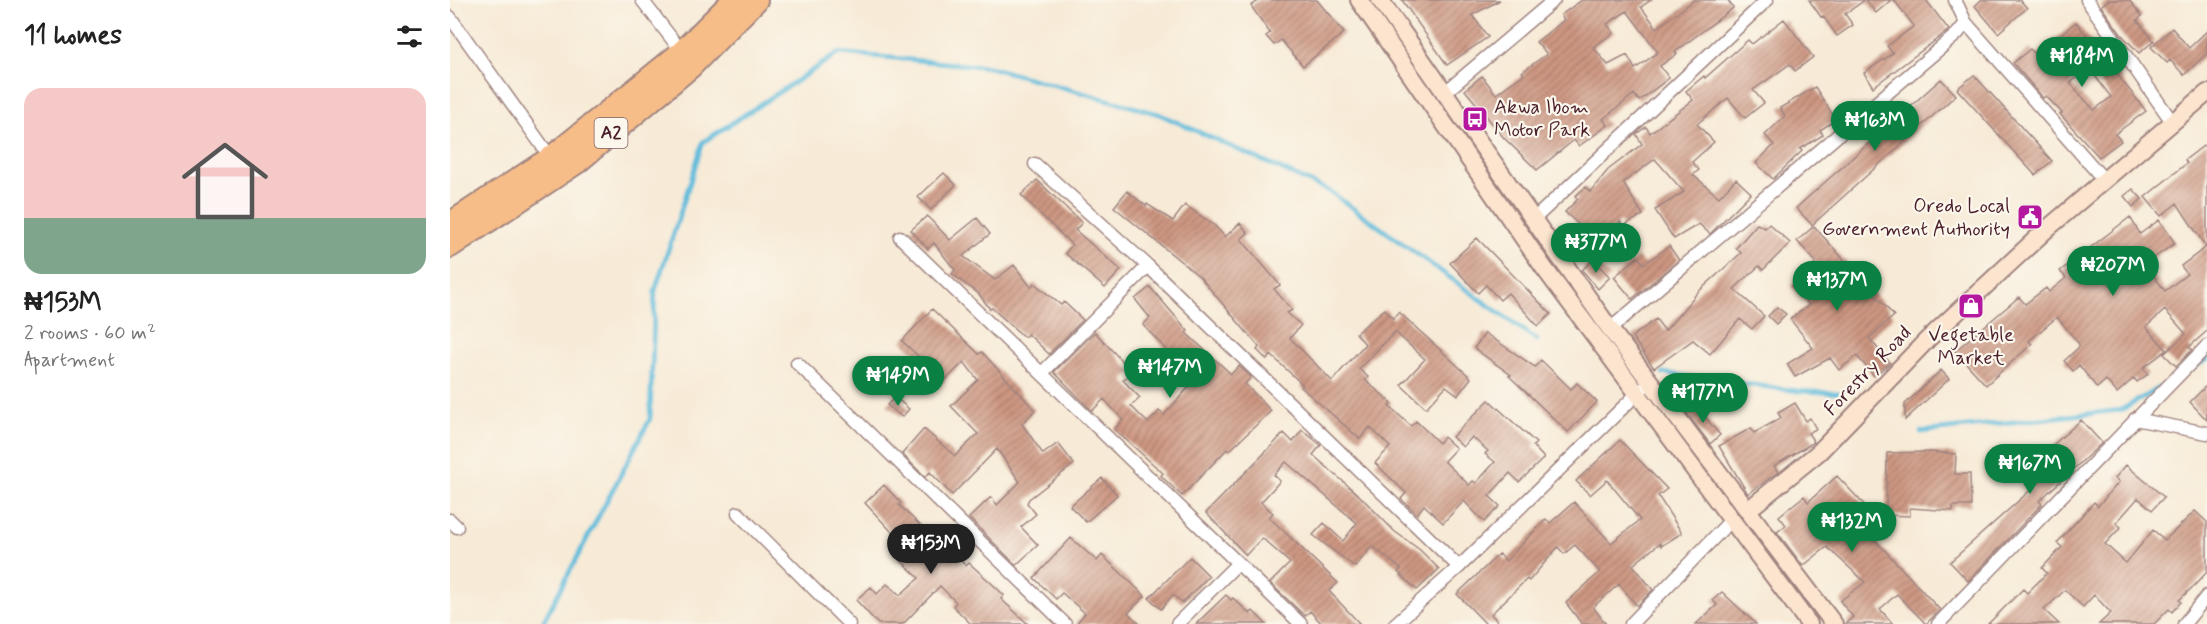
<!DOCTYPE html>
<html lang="en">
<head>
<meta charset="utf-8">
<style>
  :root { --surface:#fff; --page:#f6f6f6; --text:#222; --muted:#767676; --accent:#0b8043 }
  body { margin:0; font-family:Mynerve,sans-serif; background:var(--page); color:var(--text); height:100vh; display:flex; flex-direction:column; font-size:22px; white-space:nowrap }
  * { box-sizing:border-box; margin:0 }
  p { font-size:20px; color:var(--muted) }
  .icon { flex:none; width:33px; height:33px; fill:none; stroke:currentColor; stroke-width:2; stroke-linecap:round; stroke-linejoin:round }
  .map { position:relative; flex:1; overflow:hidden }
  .drawer { display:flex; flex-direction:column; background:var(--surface); width:450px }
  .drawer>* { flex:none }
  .price { position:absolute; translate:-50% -51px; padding:0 14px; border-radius:21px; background:var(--accent); color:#fff; font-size:20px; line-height:39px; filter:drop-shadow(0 2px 3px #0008) }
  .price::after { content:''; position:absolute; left:50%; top:36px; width:18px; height:14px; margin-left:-9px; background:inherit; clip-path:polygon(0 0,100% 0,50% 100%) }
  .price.on { background:#222; color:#fff }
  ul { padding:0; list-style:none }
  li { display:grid; align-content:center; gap:12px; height:318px; padding:0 24px }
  li span { display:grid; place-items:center; height:186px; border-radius:18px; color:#555 }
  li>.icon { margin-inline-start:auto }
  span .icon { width:108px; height:108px; fill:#fffc; stroke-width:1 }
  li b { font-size:26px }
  h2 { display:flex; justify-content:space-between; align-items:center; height:72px; padding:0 24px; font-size:26px }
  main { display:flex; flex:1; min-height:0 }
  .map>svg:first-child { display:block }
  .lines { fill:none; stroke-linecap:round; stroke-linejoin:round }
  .stream { stroke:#5dbbdc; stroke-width:4.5 }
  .building { fill:url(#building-hatch); fill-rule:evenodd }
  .street-casing { stroke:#a08480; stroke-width:15 }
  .secondary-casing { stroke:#a08480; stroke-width:20 }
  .highway-casing { stroke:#a08480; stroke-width:26 }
  .street { stroke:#fff; stroke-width:12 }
  .secondary { stroke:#fce5cf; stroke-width:16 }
  .highway { stroke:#f7bd88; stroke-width:22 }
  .labels { text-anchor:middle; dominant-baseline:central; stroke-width:4.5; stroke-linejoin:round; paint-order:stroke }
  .shield { fill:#fbf7ec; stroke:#7f6065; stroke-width:1.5 }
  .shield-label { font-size:18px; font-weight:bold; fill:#4a1f2b }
  .poi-label { font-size:20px; fill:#4a1f2b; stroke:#fbf7ec; text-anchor:start }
  .street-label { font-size:20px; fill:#4a1f2b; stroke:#fbf7ec }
</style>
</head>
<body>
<main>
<section class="drawer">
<h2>11 homes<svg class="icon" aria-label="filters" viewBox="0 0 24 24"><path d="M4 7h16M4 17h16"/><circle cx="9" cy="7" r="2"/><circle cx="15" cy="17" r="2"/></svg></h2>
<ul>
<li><span style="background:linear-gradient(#f6c9c9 70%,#7fa58c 0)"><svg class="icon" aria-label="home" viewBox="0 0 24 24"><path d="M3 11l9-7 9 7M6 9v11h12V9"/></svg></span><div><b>₦153M</b><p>2 rooms · 60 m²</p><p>Apartment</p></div></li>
</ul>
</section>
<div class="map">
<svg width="1757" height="624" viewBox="0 0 1757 624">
  <defs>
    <pattern id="building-hatch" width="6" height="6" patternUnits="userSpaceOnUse" patternTransform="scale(1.5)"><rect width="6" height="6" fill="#cd9782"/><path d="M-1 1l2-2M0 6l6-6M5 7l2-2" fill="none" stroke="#a87b6b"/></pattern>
  </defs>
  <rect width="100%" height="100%" fill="#fbf7ec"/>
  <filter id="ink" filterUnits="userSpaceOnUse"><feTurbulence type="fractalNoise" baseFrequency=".0167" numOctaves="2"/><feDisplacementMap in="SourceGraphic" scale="12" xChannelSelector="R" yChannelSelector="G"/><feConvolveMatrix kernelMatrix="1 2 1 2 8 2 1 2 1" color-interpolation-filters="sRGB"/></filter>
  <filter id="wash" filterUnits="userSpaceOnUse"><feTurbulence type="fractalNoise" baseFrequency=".008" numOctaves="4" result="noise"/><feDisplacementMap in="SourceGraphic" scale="24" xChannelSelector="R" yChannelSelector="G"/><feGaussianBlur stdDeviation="1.35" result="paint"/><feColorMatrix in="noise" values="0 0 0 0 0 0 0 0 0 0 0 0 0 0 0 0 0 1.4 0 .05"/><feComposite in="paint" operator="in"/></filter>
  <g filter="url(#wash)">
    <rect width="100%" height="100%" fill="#f7ead6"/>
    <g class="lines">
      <path class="stream" d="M1744,367L1757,359
        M1213,373L1348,391L1388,393
        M1471,432L1671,410L1711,387
        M92,624L200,419L205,291L253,142L389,53L539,67L709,114L879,191L1087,340"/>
    </g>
    <g id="blocks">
      <path class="building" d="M810,0H867L894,33L853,66L831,40L824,45L816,36L820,33L801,6Z
        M952,0H1050L1022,15L1038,37L997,65Z
        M1132,0H1201L1191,7L1207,28L1244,0H1278L1283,8L1225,52L1227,54L1210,66L1219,78L1189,101L1184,94L1153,119L1158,125L1129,146L1124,140L1087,170L1054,138L1015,90L1032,76L1046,94L1074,74L1072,72L1097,54L1086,42L1114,20L1111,15ZM1177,11L1208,52L1185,69L1177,55L1158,65L1143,47L1164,33L1157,24Z
        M1359,0H1441L1426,13L1415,0L1395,14L1403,25L1387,36L1373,16L1371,17Z
        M1444,0H1476L1499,30L1423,87L1414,73L1443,53L1437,46L1464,26Z
        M1531,0H1570L1577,8L1548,33L1525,6Z
        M1658,0H1679L1692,16L1687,20L1704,41L1689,53L1671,34L1651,6Z
        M1334,19L1363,57L1345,71L1340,64L1303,90L1314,103L1295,118L1278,98L1247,124L1264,142L1242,162L1249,170L1243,175L1269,197L1286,179L1301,193L1260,234L1249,224L1224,239L1205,210L1234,192L1205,159L1173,183L1193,215L1173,226L1170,221L1149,244L1115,212L1128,199L1125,196L1136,187L1140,192L1158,170L1192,144L1186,134L1196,127L1200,133L1243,100L1236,91L1254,76L1255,78L1298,40L1302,44Z
        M1626,22L1696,111L1665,134L1671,141L1649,157L1610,114L1612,113L1596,96L1593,98L1563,63L1580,49L1586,55ZM1639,68L1661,97L1644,110L1620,83Z
        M1722,28L1739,48L1757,31V53L1734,75L1720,60L1717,63L1701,47Z
        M1524,75L1602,161L1585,175L1507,89Z
        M1491,79L1506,95L1362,225L1346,208Z
        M1365,87L1386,120L1370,130L1373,135L1350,149L1352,151L1323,179L1306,163L1324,145L1315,135L1335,116L1330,108Z
        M1757,143V331L1739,347L1742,350L1726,366L1714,354L1736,334L1715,310L1696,327L1717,350L1693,368L1698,374L1687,382L1684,378L1667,393L1656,380L1647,388L1629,365L1623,371L1614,361L1629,347V344L1607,317L1579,341L1582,344L1536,385L1505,351L1569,297L1575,304L1596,288L1599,292L1616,278L1610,271L1680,217L1690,234L1709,220L1725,243L1695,264L1715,291L1737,274L1731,266L1756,247L1727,203L1711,216L1695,197L1737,163L1735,160Z
        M494,173L506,185L481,210L468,197Z
        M587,180L632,223L625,230L671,270L655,288L615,253L622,245L571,195Z
        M1683,189L1692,199L1683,207L1674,196Z
        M677,191L696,206L697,204L723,221L735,205L765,226L775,237L790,223L798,233L791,239L830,285L824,289L842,310L837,313L851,325L840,338L882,381L915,344L906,333L935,309L943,319L949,312L1021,378L1008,395L996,386L976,408L951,385L975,359L945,332L909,369L918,377L915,380L942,403L939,406L961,426L966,421L989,443L994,437L1006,448L994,461L1019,485L1023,481L1026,483L1045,462L1035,454L1038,451L1022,437L1013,447L1002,437L1039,400L1086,443L1083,446L1094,458L1069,482L1060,473L1039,496L1050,506L1034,522L1014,501L993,523L974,505L967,514L951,499L956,493L925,463L940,447L920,427L910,439L851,387L853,385L821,355L817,360L807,350L809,347L750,277L664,207Z
        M477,216L500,240L527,218L540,234L513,256L545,280L564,265L581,287L584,283L611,305L614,302L633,320L599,354L578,334L574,337L542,308L540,309L529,294L502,274L505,270L484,243L478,249L461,230Z
        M1307,224L1315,228L1319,224L1340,243L1313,270L1309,266L1284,289L1314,316L1302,329L1290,319L1260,354L1243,340L1204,368L1182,337L1206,319L1215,331L1247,293L1291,253L1286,248Z
        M1364,226L1444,316L1419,338L1440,363L1424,376L1407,356L1389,370L1380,358L1345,377L1337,364L1363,348L1340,319L1359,305L1341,286L1366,262L1347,241Z
        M1027,238L1101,314L1088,326L1058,293L1050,300L1036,285L1028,293L1000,263Z
        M1219,246L1229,260L1182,299L1164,277L1188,257L1194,264Z
        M1143,260L1160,277L1148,289L1132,270Z
        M700,287L738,331L736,333L781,374L789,366L801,377L795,384L821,411L779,451L777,449L732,496L711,476L713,473L664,429L673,420L654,399L642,411L604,372L645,332L682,372L673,380L690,398L681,406L698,423L709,411L714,415L739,387L716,368L724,358L693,325L700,318L685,299Z
        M1327,307L1336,314L1326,324L1318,316Z
        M482,309L529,354L532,352L585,410L572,424L593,454L608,443L624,464L579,499L577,503L586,514L571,527L588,545L566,565L519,518L541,497L547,505L570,482L547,449L502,495L480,472L475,477L452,454L474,429L505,456L528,434L501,406L528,380L514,362L487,388L475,375L482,369L452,341Z
        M1035,333L1085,367L1091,360L1121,389L1127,383L1147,402L1118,432L1059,376L1061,375L1024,348Z
        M1491,370L1499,379L1455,420V404Z
        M1757,385V420L1740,402Z
        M445,397L459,409L452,417L437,405Z
        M1345,403L1356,421L1360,418L1366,429L1358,433L1364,442L1324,466L1328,472L1298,494L1269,446L1301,428L1304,433L1331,418L1328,413Z
        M1245,405L1270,435L1260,444L1236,412Z
        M1631,420L1652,443L1589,501L1592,504L1518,581L1500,562L1584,487L1564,464L1577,454L1584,462Z
        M852,430L871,445L863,455L912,498L944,531L970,550L989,569L967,590L948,572L951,569L922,546L905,567L863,535L874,523L893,541L907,523L836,462L824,475L830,481L811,502L823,513L819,517L888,583L879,591L910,624H872L860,611L855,616L820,583L840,563L812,538L796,555L756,513L834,433L843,442Z
        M1170,440L1217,489L1208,496L1232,533L1211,546L1210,543L1183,565L1203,590L1187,606L1169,584L1143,607L1156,624H1132L1116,603L1150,572L1125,545L1114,554L1108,547L1079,581L1077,579L1041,614L1050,624H1036L1007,594L1049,554L1056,561L1096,519L1100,523L1124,502L1161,543L1190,520L1157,480L1140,495L1126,481Z
        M1481,452L1506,454L1505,474H1520L1521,506H1503V511L1460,508V516L1436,515L1437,453Z
        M1676,465L1714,497L1702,510L1688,498L1666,523L1671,527L1655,544L1676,563L1703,530L1715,540L1745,511L1757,522V572L1745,585L1729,600L1731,602L1722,612L1719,609L1704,624H1649L1661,613L1644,595L1633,607L1615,590L1594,610L1609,624H1538L1573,589L1577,593L1597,573L1592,568L1612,547L1607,543L1644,502L1648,506L1669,482L1665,478Z
        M1387,476L1424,515H1402L1490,610L1476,624L1447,594L1430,609L1443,624H1395L1403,617L1390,601L1415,582L1377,547L1353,566L1327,532L1336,525L1329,516L1354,496L1358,502Z
        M652,478L667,495L636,522L620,506Z
        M434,485L451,503L449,505L474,529L477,527L516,566L519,563L538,580L554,595L551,599L578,624H521L503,606L506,602L490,586L453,624H428L406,600L421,587L427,594L437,584L450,595L469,578L447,557L456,547L415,503Z
        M621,538L647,561L652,555L695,596L678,613L690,624H626L635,613L612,593L606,599L584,578Z
        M740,557L759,576L732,603L723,595L711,609L699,598Z
        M1272,592L1306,624H1246L1267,605L1263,600Z
        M776,595L781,600L783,598L800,614L803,611L816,624H746Z"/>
    </g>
  </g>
  <g filter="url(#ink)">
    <use href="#blocks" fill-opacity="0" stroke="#a08480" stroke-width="1.5"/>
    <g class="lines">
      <g class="street-casing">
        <path id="street" d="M192,0L232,52
          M1637,0L1723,123
          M0,17L101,158
          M1516,23L1655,181
          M993,94L1104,0
          M585,164L698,266L1009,567
          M1084,219L1317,0
          M450,237L851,624
          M1160,329L1507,34L1516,23L1505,0
          M347,363L615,624
          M592,373L698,266
          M1685,419L1757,433
          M288,513L399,624
          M0,520L7,527
          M727,624L788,563
          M945,624L1009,567L1192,389
          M1181,624L1281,520
          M1488,624L1757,346
          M1734,624L1757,596"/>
      </g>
      <g class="secondary-casing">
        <path id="secondary" d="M909,0L1094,268L1359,624
          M930,0L1160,329L1384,624
          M1298,510L1369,452L1478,339L1598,228L1757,93"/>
      </g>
      <g class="highway-casing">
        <path id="highway" d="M0,224L101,158L232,52L284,0
          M0,246L127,162L241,66L306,0"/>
      </g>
      <use href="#street" class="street"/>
      <use href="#secondary" class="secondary"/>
      <use href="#highway" class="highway"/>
    </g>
  </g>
  <defs>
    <g id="bus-square" transform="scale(1.35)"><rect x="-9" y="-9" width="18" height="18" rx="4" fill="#b5179e" stroke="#fbf7ec"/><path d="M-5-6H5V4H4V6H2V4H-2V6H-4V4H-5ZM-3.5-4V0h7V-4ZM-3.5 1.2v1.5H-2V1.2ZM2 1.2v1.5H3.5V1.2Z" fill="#fff"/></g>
    <g id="civic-square" transform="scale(1.35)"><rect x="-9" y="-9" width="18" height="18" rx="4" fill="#b5179e" stroke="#fbf7ec"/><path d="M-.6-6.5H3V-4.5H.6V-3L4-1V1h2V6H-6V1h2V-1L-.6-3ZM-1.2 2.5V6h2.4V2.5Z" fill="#fff"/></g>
    <g id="shop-square" transform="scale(1.35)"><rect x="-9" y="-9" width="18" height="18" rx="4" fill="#b5179e" stroke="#fbf7ec"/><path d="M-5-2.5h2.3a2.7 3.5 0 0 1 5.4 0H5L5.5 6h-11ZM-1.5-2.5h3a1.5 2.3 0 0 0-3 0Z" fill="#fff"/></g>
  </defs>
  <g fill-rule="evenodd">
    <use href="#bus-square" x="1025" y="119"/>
    <use href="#civic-square" x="1580" y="217"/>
    <use href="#shop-square" x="1521" y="306"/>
  </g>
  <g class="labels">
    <rect class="shield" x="144.5" y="118" width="33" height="30" rx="4.5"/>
    <g class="shield-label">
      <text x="161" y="133">A2</text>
    </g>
    <g class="poi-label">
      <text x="1044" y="107">Akwa Ibom<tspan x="1044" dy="23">Motor Park</tspan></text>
      <text x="1560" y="206" text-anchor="end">Oredo Local<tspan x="1560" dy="23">Government Authority</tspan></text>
      <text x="1521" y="335" text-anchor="middle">Vegetable<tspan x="1521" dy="23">Market</tspan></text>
    </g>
    <g class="street-label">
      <text transform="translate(1418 371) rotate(-46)">Forestry Road</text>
    </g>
  </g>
</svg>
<b class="price" style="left:1632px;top:88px">₦184M</b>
<b class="price" style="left:1425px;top:152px">₦163M</b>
<b class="price" style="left:1146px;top:274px">₦377M</b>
<b class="price" style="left:1663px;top:297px">₦207M</b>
<b class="price" style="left:1387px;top:312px">₦137M</b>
<b class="price" style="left:720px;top:399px">₦147M</b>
<b class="price" style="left:448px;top:407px">₦149M</b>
<b class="price" style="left:1253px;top:424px">₦177M</b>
<b class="price" style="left:1580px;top:495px">₦167M</b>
<b class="price" style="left:1402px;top:553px">₦132M</b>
<b class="price on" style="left:481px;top:575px">₦153M</b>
</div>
</main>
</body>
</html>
